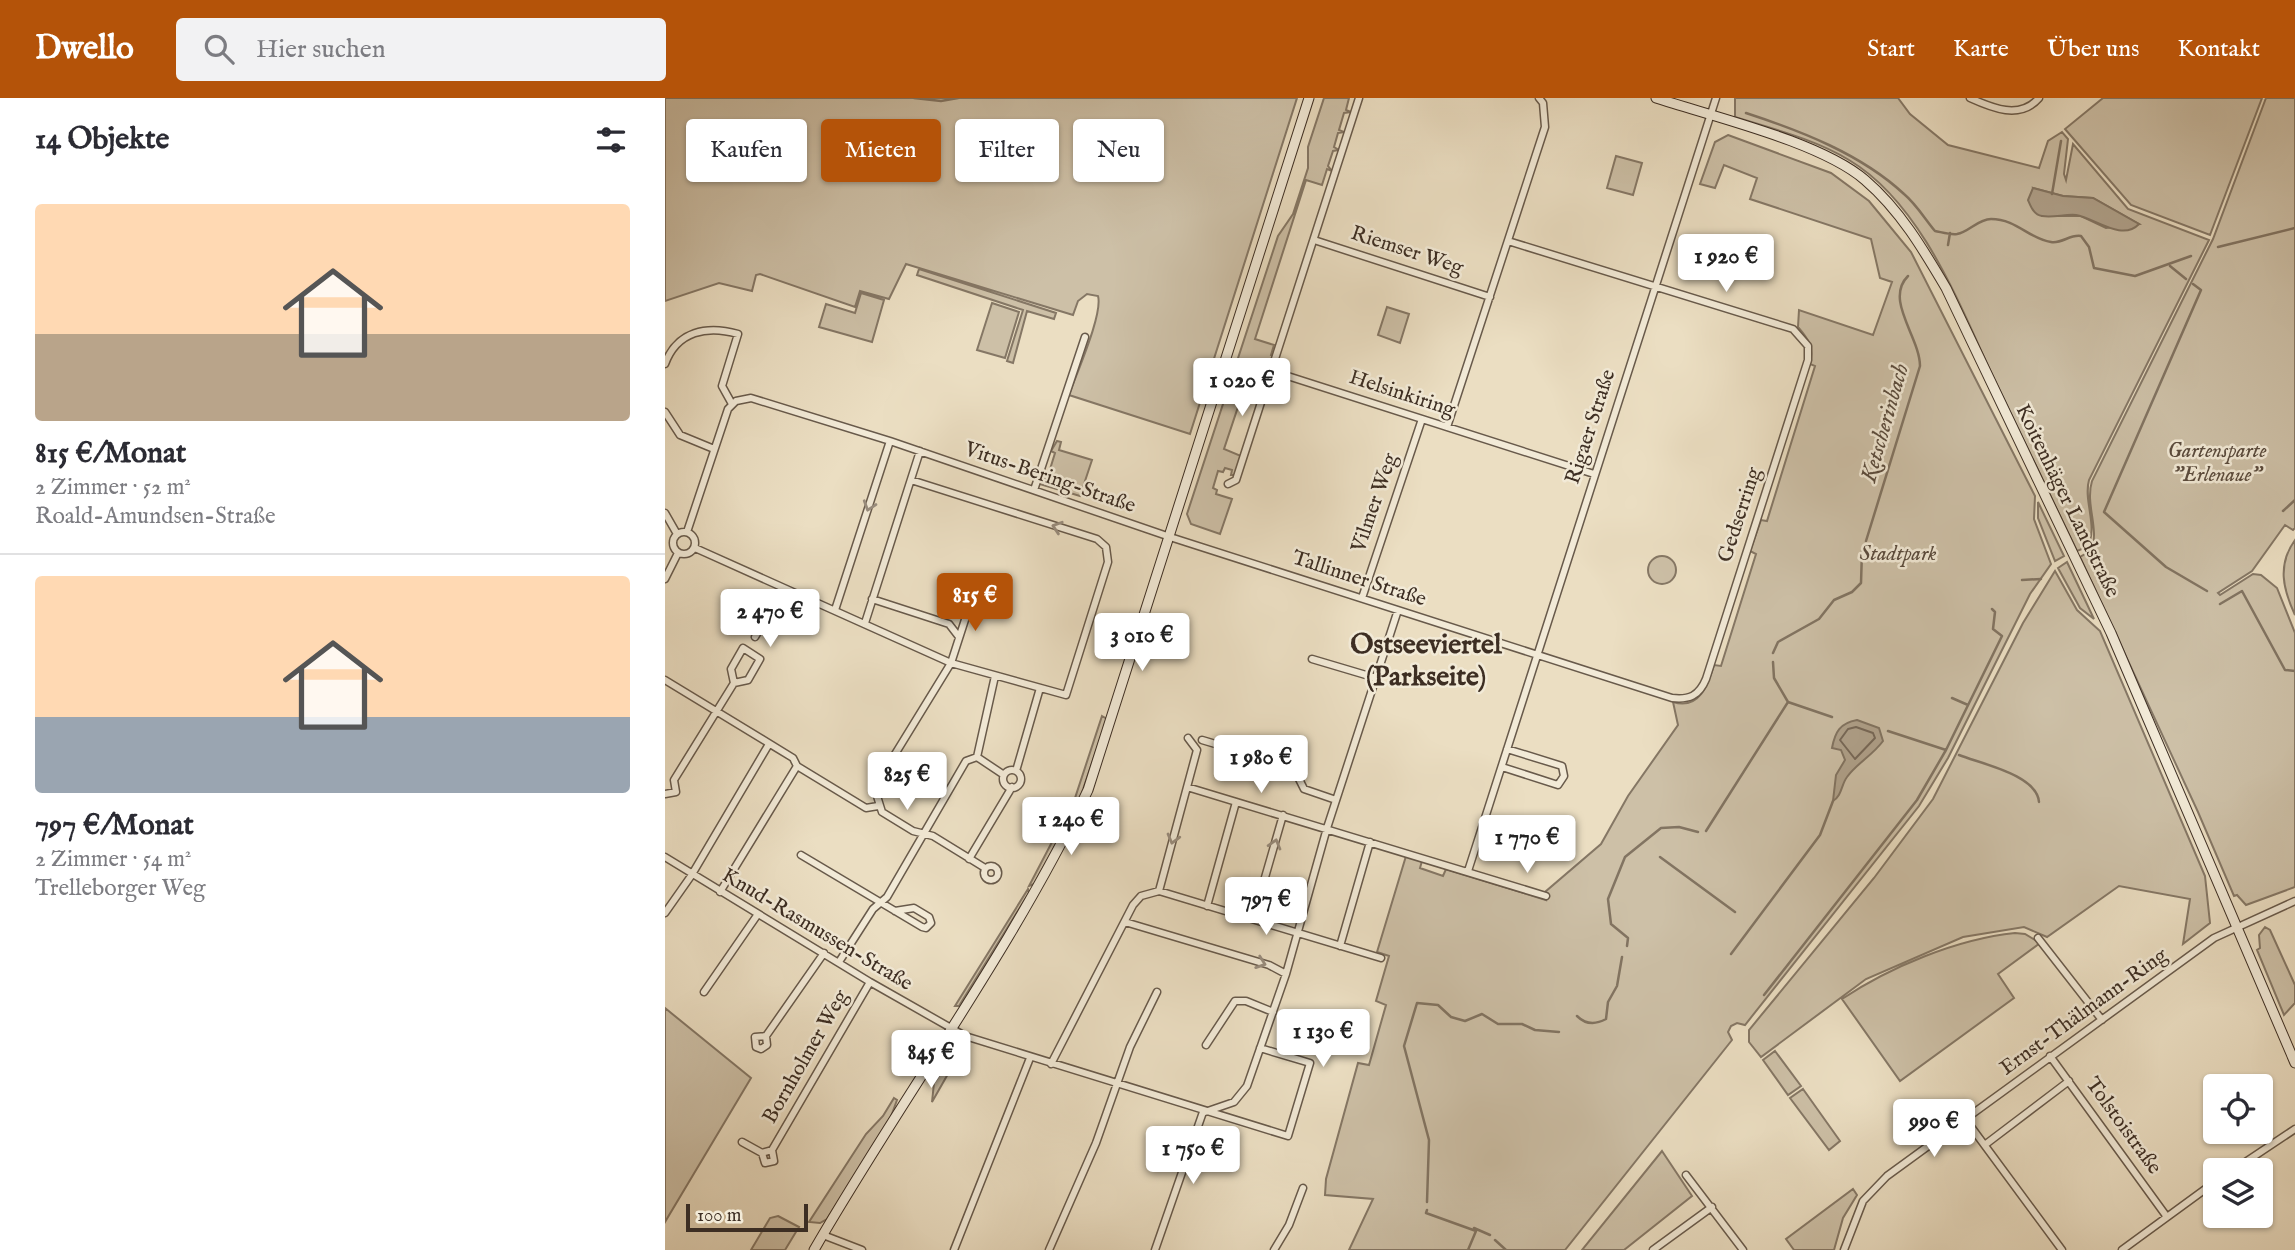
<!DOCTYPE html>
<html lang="de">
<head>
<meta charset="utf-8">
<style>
  :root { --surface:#fff; --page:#f2f2f3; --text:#2b2b33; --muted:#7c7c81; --line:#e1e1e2; --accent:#b45309 }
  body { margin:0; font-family:"IM FELL English",serif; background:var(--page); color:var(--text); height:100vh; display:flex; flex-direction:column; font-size:26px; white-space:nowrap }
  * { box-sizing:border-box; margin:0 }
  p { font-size:23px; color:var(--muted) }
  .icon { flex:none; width:38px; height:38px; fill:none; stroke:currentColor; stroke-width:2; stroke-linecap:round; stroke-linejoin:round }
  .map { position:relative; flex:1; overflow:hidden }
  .details { display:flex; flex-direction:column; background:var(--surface); width:665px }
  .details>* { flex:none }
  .banner { position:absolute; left:21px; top:21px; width:665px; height:63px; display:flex; gap:14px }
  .buttons { position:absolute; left:1538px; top:976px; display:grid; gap:14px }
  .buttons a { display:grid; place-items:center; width:70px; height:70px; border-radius:7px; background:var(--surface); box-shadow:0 2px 5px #0004; font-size:35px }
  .scale { position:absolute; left:21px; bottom:18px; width:122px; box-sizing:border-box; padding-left:7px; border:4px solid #3d2e23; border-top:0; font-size:19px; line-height:24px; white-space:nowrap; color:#3d2e23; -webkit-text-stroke:5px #f2ead7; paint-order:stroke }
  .price { position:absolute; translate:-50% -60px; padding:0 16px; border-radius:7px; background:#fff; color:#222; font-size:23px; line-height:46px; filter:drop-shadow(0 2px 4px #0008) }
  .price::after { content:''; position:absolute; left:50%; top:42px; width:21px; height:16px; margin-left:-10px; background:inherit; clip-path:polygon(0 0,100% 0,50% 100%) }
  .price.active { background:var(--accent); color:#fff }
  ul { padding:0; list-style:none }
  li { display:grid; align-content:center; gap:14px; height:371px; padding:0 35px }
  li+li { border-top:2px solid var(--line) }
  li span { display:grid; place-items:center; height:217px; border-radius:7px; color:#555 }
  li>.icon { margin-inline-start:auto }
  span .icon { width:126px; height:126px; fill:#fffc; stroke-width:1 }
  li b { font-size:30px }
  h2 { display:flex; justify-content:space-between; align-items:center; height:84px; padding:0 35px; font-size:30px }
  .pill { padding:0 24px; border-radius:7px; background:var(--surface); box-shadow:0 2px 5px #0004; font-size:24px; line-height:63px }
  .pill.active { background:var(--accent); color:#fff }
  header { display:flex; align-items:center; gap:42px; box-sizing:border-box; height:98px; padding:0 35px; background:var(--accent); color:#fff }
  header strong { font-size:33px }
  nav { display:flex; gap:38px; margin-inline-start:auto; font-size:24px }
  .search { width:490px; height:63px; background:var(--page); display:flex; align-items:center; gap:18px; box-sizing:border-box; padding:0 24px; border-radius:7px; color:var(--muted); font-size:26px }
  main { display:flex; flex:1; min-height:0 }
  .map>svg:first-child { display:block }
  .green { fill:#cdc0a7; stroke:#857765; stroke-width:2; fill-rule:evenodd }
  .water { fill:#b0a28c; stroke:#827462; stroke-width:2 }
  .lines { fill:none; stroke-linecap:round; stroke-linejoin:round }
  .shore { stroke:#766858; stroke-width:2 }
  .stream { stroke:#827462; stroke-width:2.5 }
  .minor-casing { stroke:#685a4b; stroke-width:9 }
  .secondary-casing { stroke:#3d2e23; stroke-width:11 }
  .minor { stroke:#f2ead7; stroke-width:6 }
  .secondary { stroke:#f2ead7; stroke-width:9 }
  .oneway { stroke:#988c7d }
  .labels { text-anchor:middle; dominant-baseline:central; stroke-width:5; stroke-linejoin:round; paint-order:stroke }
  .street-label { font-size:21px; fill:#3d2e23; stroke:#f2ead7 }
  .park-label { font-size:21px; font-style:italic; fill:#5a4b3d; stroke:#f2ead7 }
  .water-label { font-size:23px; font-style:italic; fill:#5a4b3d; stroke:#f2ead7 }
  .district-label { font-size:28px; font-weight:bold; fill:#3d2e23; stroke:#f2ead7 }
</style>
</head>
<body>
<header>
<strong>Dwello</strong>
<div class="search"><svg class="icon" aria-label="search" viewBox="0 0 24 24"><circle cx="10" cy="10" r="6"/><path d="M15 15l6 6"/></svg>Hier suchen</div>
<nav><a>Start</a><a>Karte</a><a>Über uns</a><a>Kontakt</a></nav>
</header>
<main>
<section class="details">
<h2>14 Objekte<svg class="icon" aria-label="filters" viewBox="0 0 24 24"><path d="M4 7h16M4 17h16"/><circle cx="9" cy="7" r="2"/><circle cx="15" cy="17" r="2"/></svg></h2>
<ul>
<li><span style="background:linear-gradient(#ffd9b3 60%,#b9a48a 0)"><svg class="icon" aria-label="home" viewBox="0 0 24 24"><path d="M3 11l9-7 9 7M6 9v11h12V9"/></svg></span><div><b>815 €/Monat</b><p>2 Zimmer · 52 m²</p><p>Roald-Amundsen-Straße</p></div></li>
<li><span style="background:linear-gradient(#ffd9b3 65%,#9aa5b1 0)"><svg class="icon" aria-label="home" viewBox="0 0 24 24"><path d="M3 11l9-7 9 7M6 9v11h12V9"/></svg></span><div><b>797 €/Monat</b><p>2 Zimmer · 54 m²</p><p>Trelleborger Weg</p></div></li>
</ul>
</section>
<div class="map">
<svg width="1630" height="1152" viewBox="0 0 1630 1152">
  <rect width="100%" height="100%" fill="#ebdec2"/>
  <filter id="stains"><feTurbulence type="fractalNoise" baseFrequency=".00286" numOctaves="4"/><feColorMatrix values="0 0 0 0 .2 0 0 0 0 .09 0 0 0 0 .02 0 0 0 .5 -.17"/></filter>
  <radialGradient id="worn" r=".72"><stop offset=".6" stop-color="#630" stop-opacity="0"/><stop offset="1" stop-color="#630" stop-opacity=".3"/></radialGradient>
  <path class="green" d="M0,0H632L525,336L404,297C412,274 438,216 433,198L422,196L413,203L408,217L241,166L224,201L195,193L190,209L95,176L91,177L87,193L54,185L0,203Z
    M659,0H684L681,12L686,14L679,15L674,32L679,34L673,35L669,49L674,52L668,53L663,68L667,73L662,71L657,87L641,82L590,241L609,247L606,257L609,258L603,267L588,264L559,351L576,358L570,377H566L567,372L560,370L558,374L553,373L548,390L552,392L551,396L567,401L555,436L526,426L522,416L613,138L628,116L643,70V49Z
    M1070,0H1233L1245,16L1283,47L1374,70L1383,43L1397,34L1403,41L1399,76L1401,82L1408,46L1463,111L1544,142L1424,382C1418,403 1434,430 1422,449L1412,453C1385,397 1358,341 1331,285C1296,211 1258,106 1184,62C1149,41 1108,31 1070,19ZM1368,90L1398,98L1428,100L1474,126L1441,130L1416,118H1377Z
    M1438,0H1597L1545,137L1466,107L1400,31Z
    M1601,0H1630V430L1628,432L1620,427L1587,473L1553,495L1555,497L1588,476L1596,477L1612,490L1630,535V789L1581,807L1572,797L1569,798L1533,714L1415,459L1427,452C1434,429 1420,406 1427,383L1548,141Z
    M1063,37L1166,75L1204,103L1246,154L1370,398L1369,421L1386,466L1365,496L1283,660L1254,708L1080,927L1072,925L1066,928L1063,934L1067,942L900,1152H684L708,1101L660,1097L661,1081L693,965L704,967L721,907L711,903L724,858L712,854L741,758L757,763L755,770L778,778L781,771L881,802L880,794L936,746L963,698L1013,627L1008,604C1035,612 1043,586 1049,567L1056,568L1091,456L1085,453L1096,422L1102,423L1150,268L1145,266C1149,249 1144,242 1133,229L1134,212L1208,237L1227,184L1215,180L1206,141L1085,101L1092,80L1059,67L1050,90L1035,86L1050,44Z
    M951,58L977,65L968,97L942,90Z
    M254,171L391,215L389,221L362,213L348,265L342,263L358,212L252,177Z
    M196,195L219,202L207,244L154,229L161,206L190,215Z
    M327,205L354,214L340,260L312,252Z
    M722,209L744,216L735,245L713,237Z
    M392,343L396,344L394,352L427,362L415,398L375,386L377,379L382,381L390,355L386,353Z
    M1373,404L1399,458L1390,463L1373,420Z
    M1630,442V517C1618,491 1612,467 1630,442Z
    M983 472a14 14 0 1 1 28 0a14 14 0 1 1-28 0Z
    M1402,464L1429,521L1415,510L1393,470Z
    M1390,473L1412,512L1435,533L1540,778L1545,825L1518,846L1525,801L1454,788L1382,839L1359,829L1298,839L1201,881L1096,959L1084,944V932L1209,780L1268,701L1358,525Z
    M437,618L442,621L413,706L369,786L364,788L410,700Z
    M363,791L364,795L294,908H290Z
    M1600,829L1605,832L1630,887V905L1619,917L1592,852L1595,850L1594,837Z
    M1350,835L1360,836L1375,845L1333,876L1349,900L1235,983L1177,901C1225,869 1292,841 1350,835Z
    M0,910L86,980L0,1124Z
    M297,944L300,946L267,1004L269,985Z
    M1110,953L1136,988L1123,997L1098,962Z
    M1138,991L1175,1043L1164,1052L1125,1000Z
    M229,1000L232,1002L224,1024L162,1121L155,1125L144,1124L201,1036L218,1018Z
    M997,1053L1027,1098L959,1152H917Z
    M1188,1091L1192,1097L1178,1120L1169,1152H1129L1121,1141Z
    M113,1118L134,1129L120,1152H86L105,1120Z"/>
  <path class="water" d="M1368,90L1398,98L1428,100L1474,126C1457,144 1430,120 1411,117C1400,116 1388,120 1377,118C1369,117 1366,109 1363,102Z
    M1192,622L1214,630L1218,643C1208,657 1191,666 1182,679C1176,687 1177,698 1168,703L1171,677L1180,662L1176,652L1167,650C1170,634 1175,625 1192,622Z"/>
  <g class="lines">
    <path class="shore" d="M1191,629L1208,635L1210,640L1190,661L1175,642L1183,631Z"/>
    <path class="stream" d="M249,0L276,3L293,0
      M1081,15C1136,33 1196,56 1239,96C1251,106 1260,121 1270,133C1276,134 1285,137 1292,136C1304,134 1313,121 1326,121C1352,121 1364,141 1386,144C1397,146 1405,136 1416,138L1424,149L1429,170L1470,178L1526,158
      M1387,96L1396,43
      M1283,147L1285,135
      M1553,149L1630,130
      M1505,168L1521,181
      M1528,186L1536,192L1439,414L1501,469L1542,493
      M1618,413L1630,402
      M1201,443L1255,268C1255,239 1219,202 1243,178
      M1357,482L1376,481
      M1555,506L1577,493L1620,572L1630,573
      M1108,555L1113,544L1154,521L1169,502L1187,494L1196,485L1197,453
      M1287,600L1303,607
      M1123,604L1167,619
      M1223,633L1281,652
      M1294,657C1317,666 1372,677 1374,704
      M1041,733L1123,604L1109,580L1108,564
      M995,759L1070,814
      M962,848L963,840L946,826L943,801L960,759L996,730L1014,729L1033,734
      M1066,856L1155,737L1168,703
      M1099,897L1252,702L1281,652L1337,538L1328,531L1330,514L1327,511
      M912,918C920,926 930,927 941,921L943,904L952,888L957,859
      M762,1104L764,1042L739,948L752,905L773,907L786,919L800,923L817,916L833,926H857L870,932L894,934
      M762,1112L761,1115L811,1133L803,1152
      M809,1130L825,1137
      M830,1142L841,1152"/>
    <g class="minor-casing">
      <path id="minor" d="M1305,0C1327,10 1355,22 1374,0
        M649,142L825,199
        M0,266C12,233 42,227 73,236L57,288L67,306
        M607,273L929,376
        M0,314L15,337L49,351
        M782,329L880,29L878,5L874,0
        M563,386L571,382L694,0
        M369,392L420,239
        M0,415L12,436
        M8 445a11 11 0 1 1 22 0a11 11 0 1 1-22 0Z
        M22,434L63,311L71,303L86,300L225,343L505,439L1007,600C1024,602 1034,598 1041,581L1143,262V248L1128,231L843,143
        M30,450L286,565L401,597L443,464L441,449L432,441L246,382
        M0,481L13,455
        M308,497L286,565L216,679L212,698L217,714L248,733L268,738L320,770
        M697,500L757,321
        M207,501L284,526L294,539
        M170,512L225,343
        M200,525L255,353
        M90,539L119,490
        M647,561L711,580
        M0,582L128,660L132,668L201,710L213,708
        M537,642L628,669L639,691L671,702
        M312,659L339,677
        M837,669L893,687L899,678L897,668L842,651
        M338 681a9 9 0 1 1 18 0a9 9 0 1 1-18 0Z
        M351,673L375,590
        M522,689L881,798
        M0,696L11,694L9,682L69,585L83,582L95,561L78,550L66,571L69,585
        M136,757L257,829L261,830L266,825L264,819L249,810L230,813
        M0,759L205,884L300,938L623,1038L645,965L595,950
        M304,761L347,689
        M319 775a7 7 0 1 1 14 0a7 7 0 1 1-14 0Z
        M803,773L1051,0
        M494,793L532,652L523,640
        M55,794L132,668
        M542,808L571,704
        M0,815L26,778L104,646
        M588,821L618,717
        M460,824L604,867L621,876
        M1373,840L1437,922
        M675,848L705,744
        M174,864L208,811L222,799L301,663L312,659L330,578
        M39,894L93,816
        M101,938L102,947L96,951L91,949L90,939L101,938L159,855
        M541,947L570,903H581L608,914
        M1385,958L1502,1119
        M386,966L468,807L476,798L494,793L716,860
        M540,1014L569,1004L582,988L621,876L662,730L733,512
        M1301,1022L1397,1152
        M77,1044L97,1055
        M1321,1046L1404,983
        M107,1052L109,1063L100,1065L97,1055L107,1052L205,884
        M1567,1073L1630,1031
        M1021,1077L1078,1152
        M158,1137L197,1152
        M289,1152L365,960
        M384,1152L431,1045L465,949L492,894
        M490,1152L538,1014
        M609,1152L624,1127L638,1090
        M988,1152L1047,1109
        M1179,1152L1198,1103L1222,1078L1549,840L1630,803
        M1457,1152L1550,1084"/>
    </g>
    <g class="secondary-casing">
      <path id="secondary" d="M991,0C1049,19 1156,44 1200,82C1235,112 1258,151 1281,190L1446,535L1630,965
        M149,1152C238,998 346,853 423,692L644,0"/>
    </g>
    <use href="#minor" class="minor"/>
    <use href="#secondary" class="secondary"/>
  </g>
  <defs><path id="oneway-chevron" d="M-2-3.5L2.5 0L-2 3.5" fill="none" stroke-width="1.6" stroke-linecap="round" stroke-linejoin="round" transform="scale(1.75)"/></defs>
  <g class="oneway">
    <use href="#oneway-chevron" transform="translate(204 408) rotate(108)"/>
    <use href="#oneway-chevron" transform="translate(392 429) rotate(-162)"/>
    <use href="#oneway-chevron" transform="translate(508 741) rotate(105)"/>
    <use href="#oneway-chevron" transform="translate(610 746) rotate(-74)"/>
    <use href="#oneway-chevron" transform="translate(596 865) rotate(19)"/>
  </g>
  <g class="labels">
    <g class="street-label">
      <text transform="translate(742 153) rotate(18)">Riemser Weg</text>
      <text transform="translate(737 296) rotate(18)">Helsinkiring</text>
      <text transform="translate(926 329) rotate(-72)">Rigaer Straße</text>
      <text transform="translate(385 380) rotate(19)">Vitus-Bering-Straße</text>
      <text transform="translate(1402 403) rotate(64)">Koitenhäger Landstraße</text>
      <text transform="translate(710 405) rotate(-71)">Vilmer Weg</text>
      <text transform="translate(1075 417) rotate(-72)">Gedserring</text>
      <text transform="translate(694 481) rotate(18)">Tallinner Straße</text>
      <text transform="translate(152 832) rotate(31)">Knud-Rasmussen-Straße</text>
      <text transform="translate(1419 914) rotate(-36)">Ernst-Thälmann-Ring</text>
      <text transform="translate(141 959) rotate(-60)">Bornholmer Weg</text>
      <text transform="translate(1458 1028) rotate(54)">Tolstoistraße</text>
    </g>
    <g class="park-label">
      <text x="1552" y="353">Gartensparte<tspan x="1552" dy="24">"Erlenaue"</tspan></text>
      <text x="1233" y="456">Stadtpark</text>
    </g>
    <g class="water-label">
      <text transform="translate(1220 325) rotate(-74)">Ketscherinbach</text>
    </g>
    <g class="district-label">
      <text x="761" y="547">Ostseeviertel<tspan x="761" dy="32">(Parkseite)</tspan></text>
    </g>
  </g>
  <rect width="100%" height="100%" filter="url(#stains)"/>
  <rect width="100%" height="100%" fill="url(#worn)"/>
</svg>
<div class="buttons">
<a><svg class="icon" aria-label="locate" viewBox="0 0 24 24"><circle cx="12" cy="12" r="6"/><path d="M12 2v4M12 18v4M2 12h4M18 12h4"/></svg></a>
<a><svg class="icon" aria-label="layers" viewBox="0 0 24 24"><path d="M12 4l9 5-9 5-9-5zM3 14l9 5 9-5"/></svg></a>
</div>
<div class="scale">100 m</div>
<b class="price" style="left:1061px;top:196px">1 920 €</b>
<b class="price" style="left:577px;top:320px">1 020 €</b>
<b class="price active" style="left:310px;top:535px">815 €</b>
<b class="price" style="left:105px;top:551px">2 470 €</b>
<b class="price" style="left:477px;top:575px">3 010 €</b>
<b class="price" style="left:596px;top:697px">1 980 €</b>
<b class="price" style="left:242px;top:714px">825 €</b>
<b class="price" style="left:406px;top:759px">1 240 €</b>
<b class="price" style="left:862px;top:777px">1 770 €</b>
<b class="price" style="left:601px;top:839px">797 €</b>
<b class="price" style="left:658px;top:971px">1 130 €</b>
<b class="price" style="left:266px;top:992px">845 €</b>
<b class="price" style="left:1269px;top:1061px">990 €</b>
<b class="price" style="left:528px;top:1088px">1 750 €</b>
<div class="banner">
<a class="pill">Kaufen</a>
<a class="pill active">Mieten</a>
<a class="pill">Filter</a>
<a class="pill">Neu</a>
</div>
</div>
</main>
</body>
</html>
